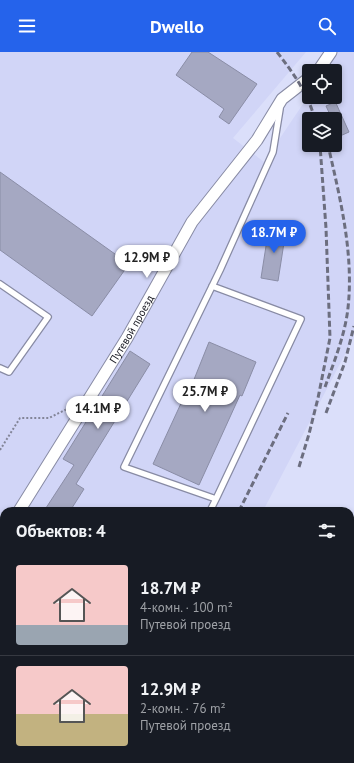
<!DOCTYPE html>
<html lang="ru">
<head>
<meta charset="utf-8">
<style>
  :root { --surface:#171b24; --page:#20242c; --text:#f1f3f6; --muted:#9ea1a6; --line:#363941; --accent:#2563eb }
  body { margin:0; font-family:"PT Sans",sans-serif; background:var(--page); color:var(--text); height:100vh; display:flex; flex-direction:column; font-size:15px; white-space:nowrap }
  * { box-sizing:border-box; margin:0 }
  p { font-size:13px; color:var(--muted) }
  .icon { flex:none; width:22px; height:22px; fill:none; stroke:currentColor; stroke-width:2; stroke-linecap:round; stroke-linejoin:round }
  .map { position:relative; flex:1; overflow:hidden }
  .panel { position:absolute; left:0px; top:455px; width:354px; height:256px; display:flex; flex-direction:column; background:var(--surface); border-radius:12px 12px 0 0; box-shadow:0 2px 6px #0003 }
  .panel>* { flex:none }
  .buttons { position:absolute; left:302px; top:12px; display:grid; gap:8px }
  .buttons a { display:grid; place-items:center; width:40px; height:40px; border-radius:4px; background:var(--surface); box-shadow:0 2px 6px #0003; font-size:20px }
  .price { position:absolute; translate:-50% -34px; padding:0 9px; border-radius:14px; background:#fff; color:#222; font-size:13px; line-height:26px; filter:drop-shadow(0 1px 2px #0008) }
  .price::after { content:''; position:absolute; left:50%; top:24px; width:12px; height:9px; margin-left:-6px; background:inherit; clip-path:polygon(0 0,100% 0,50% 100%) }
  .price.on { background:var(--accent); color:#fff }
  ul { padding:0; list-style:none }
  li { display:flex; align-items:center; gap:12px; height:100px; padding:0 16px }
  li+li { border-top:1px solid var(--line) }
  li span { display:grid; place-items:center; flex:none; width:112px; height:80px; border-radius:4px; color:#555 }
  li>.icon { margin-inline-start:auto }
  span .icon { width:48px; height:48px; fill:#fffc; stroke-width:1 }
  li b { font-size:17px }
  h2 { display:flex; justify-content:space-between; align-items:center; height:48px; padding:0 16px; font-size:17px }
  header { display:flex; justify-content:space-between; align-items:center; height:52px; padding:0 16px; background:var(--accent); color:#fff; font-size:18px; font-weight:800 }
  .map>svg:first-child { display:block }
  .built { fill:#d1d5f7; fill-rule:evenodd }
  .building { fill:#a5a8c2; stroke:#8a8da6 }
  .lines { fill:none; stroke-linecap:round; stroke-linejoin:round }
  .lane-casing { stroke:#888ba4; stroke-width:8 }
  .street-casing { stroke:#888ba4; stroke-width:13 }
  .path { stroke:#838598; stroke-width:2; stroke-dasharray:2 2; stroke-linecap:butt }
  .lane { stroke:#fff; stroke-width:5.5 }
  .street { stroke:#fff; stroke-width:11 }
  .rail { stroke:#6c6e7f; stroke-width:3; stroke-dasharray:6 3; stroke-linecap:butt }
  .labels { text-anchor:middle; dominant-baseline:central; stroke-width:3; stroke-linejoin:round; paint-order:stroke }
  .street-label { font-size:11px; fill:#171821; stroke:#dbdffa }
</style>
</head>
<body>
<header><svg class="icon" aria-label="menu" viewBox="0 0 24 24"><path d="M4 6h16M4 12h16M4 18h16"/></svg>Dwello<svg class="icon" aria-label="search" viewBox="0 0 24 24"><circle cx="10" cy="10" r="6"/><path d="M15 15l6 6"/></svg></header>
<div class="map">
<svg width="354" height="711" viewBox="0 0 354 711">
  <rect width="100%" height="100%" fill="#dbdffa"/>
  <path class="built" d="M0,0H306L233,86L264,110L309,43V45H335V19H325L338,0H354V285L263,459H4V707H134L132,711H0ZM309,67H335V93H309Z
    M354,596V651L350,657V601Z
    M276,707H323L330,711H273Z"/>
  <path class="building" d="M192,0H208L257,32L229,72L219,65L224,57L176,23Z
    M335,49L349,80L340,84L335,74V67H332L326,54L335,50Z
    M0,120L129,212L92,264L0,198Z
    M269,175L286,178L278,229L261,226Z
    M209,290L256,310L242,344L240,343L220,387L199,433L153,412L189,334L191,335Z
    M130,299L150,312L76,432L84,437L70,459H44L74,413L63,407Z"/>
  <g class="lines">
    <g class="lane-casing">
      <path id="lane" d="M0,232L48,265L9,320L0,316
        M212,234L301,267L216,447
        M210,459L216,447L124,415L220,218L273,100L280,57"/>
    </g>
    <g class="street-casing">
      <g id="street">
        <path d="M318,19L331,0"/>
        <path id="s1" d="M19,459L127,286L192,170L257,88L282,47L309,26"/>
        <path d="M0,490L4,484"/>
      </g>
    </g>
    <path class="path" d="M0,398L20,366H49L71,355"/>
    <use href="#lane" class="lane"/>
    <use href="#street" class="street"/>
    <path class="rail" d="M277,0C294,22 307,40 315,67
      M325,335C334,310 345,283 348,256C354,201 340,146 328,93
      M326,361L345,310L354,274
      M299,415L309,382L318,346L330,286L326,176L320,93
      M239,459L288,361
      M350,487L354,481
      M350,503L354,497
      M112,711L114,707
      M136,711L139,707
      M201,711L204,707
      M214,711L216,707"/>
  </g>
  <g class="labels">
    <g class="street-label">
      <text stroke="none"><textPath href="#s1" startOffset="214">Путевой проезд</textPath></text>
    </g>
  </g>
</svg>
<div class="buttons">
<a><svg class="icon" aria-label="locate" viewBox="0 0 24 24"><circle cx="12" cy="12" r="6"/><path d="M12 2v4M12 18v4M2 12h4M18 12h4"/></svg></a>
<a><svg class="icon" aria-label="layers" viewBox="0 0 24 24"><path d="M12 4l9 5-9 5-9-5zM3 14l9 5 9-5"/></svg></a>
</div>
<b class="price on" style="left:274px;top:202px">18.7M ₽</b>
<b class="price" style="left:147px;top:227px">12.9M ₽</b>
<b class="price" style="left:205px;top:361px">25.7M ₽</b>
<b class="price" style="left:98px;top:378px">14.1M ₽</b>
<section class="panel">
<h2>Объектов: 4<svg class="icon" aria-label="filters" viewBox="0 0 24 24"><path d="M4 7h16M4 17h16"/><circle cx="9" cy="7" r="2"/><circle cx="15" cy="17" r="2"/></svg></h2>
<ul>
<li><span style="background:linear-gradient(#f6c9c9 75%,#9aa5b1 0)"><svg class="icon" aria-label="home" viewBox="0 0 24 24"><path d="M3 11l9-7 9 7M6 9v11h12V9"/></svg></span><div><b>18.7M ₽</b><p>4-комн. · 100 m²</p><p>Путевой проезд</p></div></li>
<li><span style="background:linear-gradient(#f6c9c9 60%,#c2b280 0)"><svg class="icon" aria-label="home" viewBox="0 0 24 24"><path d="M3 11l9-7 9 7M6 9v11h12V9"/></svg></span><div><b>12.9M ₽</b><p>2-комн. · 76 m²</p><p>Путевой проезд</p></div></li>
</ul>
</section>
</div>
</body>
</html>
